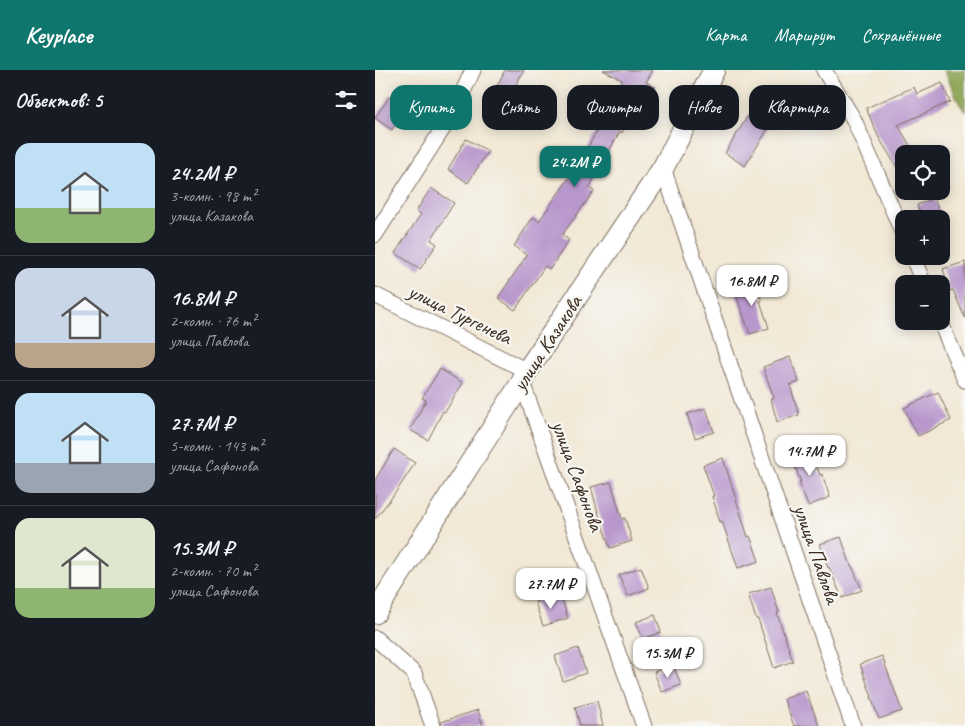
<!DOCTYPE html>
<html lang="ru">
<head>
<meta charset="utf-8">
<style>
  :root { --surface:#171b24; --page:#20242c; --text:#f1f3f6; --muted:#9ea1a6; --line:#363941; --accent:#0f766e }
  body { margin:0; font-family:Caveat,sans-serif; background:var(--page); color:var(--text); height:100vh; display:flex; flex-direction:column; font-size:19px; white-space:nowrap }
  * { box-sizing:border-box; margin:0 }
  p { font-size:16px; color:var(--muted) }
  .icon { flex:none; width:28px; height:28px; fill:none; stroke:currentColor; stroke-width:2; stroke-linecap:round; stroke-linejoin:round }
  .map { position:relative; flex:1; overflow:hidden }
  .side { display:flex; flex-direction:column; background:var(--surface); width:375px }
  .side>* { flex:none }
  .top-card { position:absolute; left:15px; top:15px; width:475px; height:45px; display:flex; gap:10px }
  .tools { position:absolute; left:520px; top:75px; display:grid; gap:10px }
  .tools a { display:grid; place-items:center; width:55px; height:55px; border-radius:10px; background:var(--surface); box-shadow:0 2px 12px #0003; font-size:25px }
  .price { position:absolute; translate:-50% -42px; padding:0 11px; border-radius:10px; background:#fff; color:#222; font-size:16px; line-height:32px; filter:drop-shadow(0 1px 2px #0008) }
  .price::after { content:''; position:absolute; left:50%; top:30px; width:15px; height:11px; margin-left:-8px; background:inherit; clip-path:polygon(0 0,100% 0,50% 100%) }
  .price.selected { background:var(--accent); color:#fff }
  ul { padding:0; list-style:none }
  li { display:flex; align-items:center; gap:15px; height:125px; padding:0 15px }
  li+li { border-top:1px solid var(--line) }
  li span { display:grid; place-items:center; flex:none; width:140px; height:100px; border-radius:15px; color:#555 }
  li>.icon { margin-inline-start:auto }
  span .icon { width:60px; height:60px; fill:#fffc; stroke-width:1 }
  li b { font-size:21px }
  h2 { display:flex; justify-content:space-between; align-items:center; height:60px; padding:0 15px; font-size:21px }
  .tag { padding:0 18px; border-radius:15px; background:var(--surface); box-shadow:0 2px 12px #0003; font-size:18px; line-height:45px }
  .tag.selected { background:var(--accent); color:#fff }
  header { display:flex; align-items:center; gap:30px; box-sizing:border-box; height:70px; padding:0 25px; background:var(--accent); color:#fff }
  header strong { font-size:24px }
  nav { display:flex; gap:28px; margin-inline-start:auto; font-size:18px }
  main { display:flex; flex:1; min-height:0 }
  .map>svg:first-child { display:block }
  .forest { fill:#8ea657; stroke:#64683a }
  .building { fill:#b897cc }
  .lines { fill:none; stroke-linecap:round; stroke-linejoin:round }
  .street-casing { stroke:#7b6c5e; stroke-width:17 }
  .secondary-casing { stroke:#7b6c5e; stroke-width:23 }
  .street { stroke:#fff; stroke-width:15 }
  .secondary { stroke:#fff; stroke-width:21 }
  .labels { text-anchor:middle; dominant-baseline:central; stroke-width:4.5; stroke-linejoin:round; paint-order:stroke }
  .street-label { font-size:21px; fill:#3b2a1e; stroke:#f6f6f2 }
</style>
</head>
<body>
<header>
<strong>Keyplace</strong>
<nav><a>Карта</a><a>Маршрут</a><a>Сохранённые</a></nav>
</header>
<main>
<section class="side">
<h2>Объектов: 5<svg class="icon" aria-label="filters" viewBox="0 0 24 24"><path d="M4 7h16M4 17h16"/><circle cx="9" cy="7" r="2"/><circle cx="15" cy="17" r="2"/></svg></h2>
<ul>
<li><span style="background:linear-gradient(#bfe0f5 65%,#8fb573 0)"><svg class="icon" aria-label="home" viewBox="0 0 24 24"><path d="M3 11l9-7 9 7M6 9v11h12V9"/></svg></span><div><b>24.2M ₽</b><p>3-комн. · 98 m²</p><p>улица Казакова</p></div></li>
<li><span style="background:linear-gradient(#c9d6e8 75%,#b9a48a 0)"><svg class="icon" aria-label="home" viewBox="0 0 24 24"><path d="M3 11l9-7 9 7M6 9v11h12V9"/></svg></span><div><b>16.8M ₽</b><p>2-комн. · 76 m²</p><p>улица Павлова</p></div></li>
<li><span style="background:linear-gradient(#bfe0f5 70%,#9aa5b1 0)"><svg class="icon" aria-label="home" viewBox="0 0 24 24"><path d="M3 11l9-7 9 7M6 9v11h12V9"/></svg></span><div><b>27.7M ₽</b><p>5-комн. · 143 m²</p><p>улица Сафонова</p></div></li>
<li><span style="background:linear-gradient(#dfe7d0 70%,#8fb573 0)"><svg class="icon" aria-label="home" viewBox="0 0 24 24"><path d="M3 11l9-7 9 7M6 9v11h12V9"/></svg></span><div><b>15.3M ₽</b><p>2-комн. · 70 m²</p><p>улица Сафонова</p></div></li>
</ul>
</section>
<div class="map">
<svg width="590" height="656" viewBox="0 0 590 656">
  <rect width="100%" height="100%" fill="#f6f6f2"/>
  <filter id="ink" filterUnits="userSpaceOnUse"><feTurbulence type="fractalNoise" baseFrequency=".02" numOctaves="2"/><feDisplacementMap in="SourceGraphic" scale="10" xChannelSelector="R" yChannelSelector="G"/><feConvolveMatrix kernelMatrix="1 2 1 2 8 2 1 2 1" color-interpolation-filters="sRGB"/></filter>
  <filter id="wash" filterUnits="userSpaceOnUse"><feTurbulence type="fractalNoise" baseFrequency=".0096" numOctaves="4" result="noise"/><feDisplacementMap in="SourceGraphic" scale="20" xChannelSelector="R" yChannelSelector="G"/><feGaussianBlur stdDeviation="1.12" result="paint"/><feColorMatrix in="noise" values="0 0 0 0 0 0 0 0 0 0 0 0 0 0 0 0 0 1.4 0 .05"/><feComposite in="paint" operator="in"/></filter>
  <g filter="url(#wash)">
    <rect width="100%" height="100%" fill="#f2e8d5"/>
    <path class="forest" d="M569,0H590V42L584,33Z"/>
    <g id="blocks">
      <path class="building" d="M130,0H149L134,27L139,30L127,54L108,44Z
        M228,0H278L271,12L281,17L271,36L263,32L247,63L245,61L214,118L219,121L187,165L194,170L175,199L170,196L140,240L123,228L152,185L139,176L158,147L164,151L201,98L227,52L226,51L247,10Z
        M567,13L575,32L523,55L540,84H529V109L503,66L491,38L539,17L542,24Z
        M15,26L32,38L17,60L0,48Z
        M381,33L401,46L370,96L350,83Z
        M91,69L113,81L93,113L73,99Z
        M56,118L79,133L56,170L62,174L45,199L20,183L46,144L41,141Z
        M559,128L566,145L557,149H547L542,135Z
        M590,192V248L578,220L575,221L568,199Z
        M379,211L387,231H385L394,258L375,264L359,219Z
        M415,287L424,312L415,315L424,345L402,352L396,329L399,328L388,297Z
        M65,299L88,313L70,342L68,341L53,370L35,360L51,330L47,328Z
        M563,322L576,350L543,366L529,338Z
        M331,338L339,362L320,368L312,344Z
        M434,376L445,405L447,404L455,427L433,436L424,412H426L415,384Z
        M19,379L40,393L21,422L0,449V410Z
        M348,388L373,467L375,466L384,491L363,498L347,451L345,452L337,426H339L328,395Z
        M236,412L247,449L250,448L257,471L235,478L225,449L216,417Z
        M466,467L476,496H477L487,520L467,528L454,497L453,498L445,474Z
        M266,497L274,518L253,526L244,505Z
        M396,517L404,543H402L418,591L399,598L383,549H381L373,524Z
        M185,524L193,548L168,556L160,532Z
        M280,545L286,562L268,569L261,552Z
        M203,578L211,603L188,611L180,586Z
        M507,586L527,641L504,649L496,627H497L485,594Z
        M298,595L306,615L287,622L279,602Z
        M431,621L444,656H419L409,629Z
        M222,631L228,656H205L200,637Z
        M103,640L108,656H67L66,652Z"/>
    </g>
  </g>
  <g filter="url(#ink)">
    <use href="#blocks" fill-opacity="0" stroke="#7b6c5e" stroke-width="1"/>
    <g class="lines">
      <g class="street-casing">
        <path id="street" d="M449,0L479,50L529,166
          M288,98L478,656
          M0,165L79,41L98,0
          M537,186L549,214
          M0,225L152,301
          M565,251L590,310
          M147,312L269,656
          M0,568L39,603L58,656"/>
      </g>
      <g class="secondary-casing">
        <path id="secondary" d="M0,543L147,312L152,301L288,98L339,0"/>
      </g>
      <use href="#street" class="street"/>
      <use href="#secondary" class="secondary"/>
    </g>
  </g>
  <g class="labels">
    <g class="street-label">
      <text transform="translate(85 244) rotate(26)">улица Тургенева</text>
      <text transform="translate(172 273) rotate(-57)">улица Казакова</text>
      <text transform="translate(203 406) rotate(70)">улица Сафонова</text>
      <text transform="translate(442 484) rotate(71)">улица Павлова</text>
    </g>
  </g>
</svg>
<div class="tools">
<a><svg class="icon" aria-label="locate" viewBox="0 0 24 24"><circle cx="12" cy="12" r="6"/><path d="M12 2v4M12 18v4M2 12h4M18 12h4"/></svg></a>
<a>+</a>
<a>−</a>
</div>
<b class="price selected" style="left:200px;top:118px">24.2M ₽</b>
<b class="price" style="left:377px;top:237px">16.8M ₽</b>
<b class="price" style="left:435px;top:407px">14.7M ₽</b>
<b class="price" style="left:176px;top:540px">27.7M ₽</b>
<b class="price" style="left:293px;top:609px">15.3M ₽</b>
<div class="top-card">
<a class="tag selected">Купить</a>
<a class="tag">Снять</a>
<a class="tag">Фильтры</a>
<a class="tag">Новое</a>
<a class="tag">Квартира</a>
</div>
</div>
</main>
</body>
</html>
